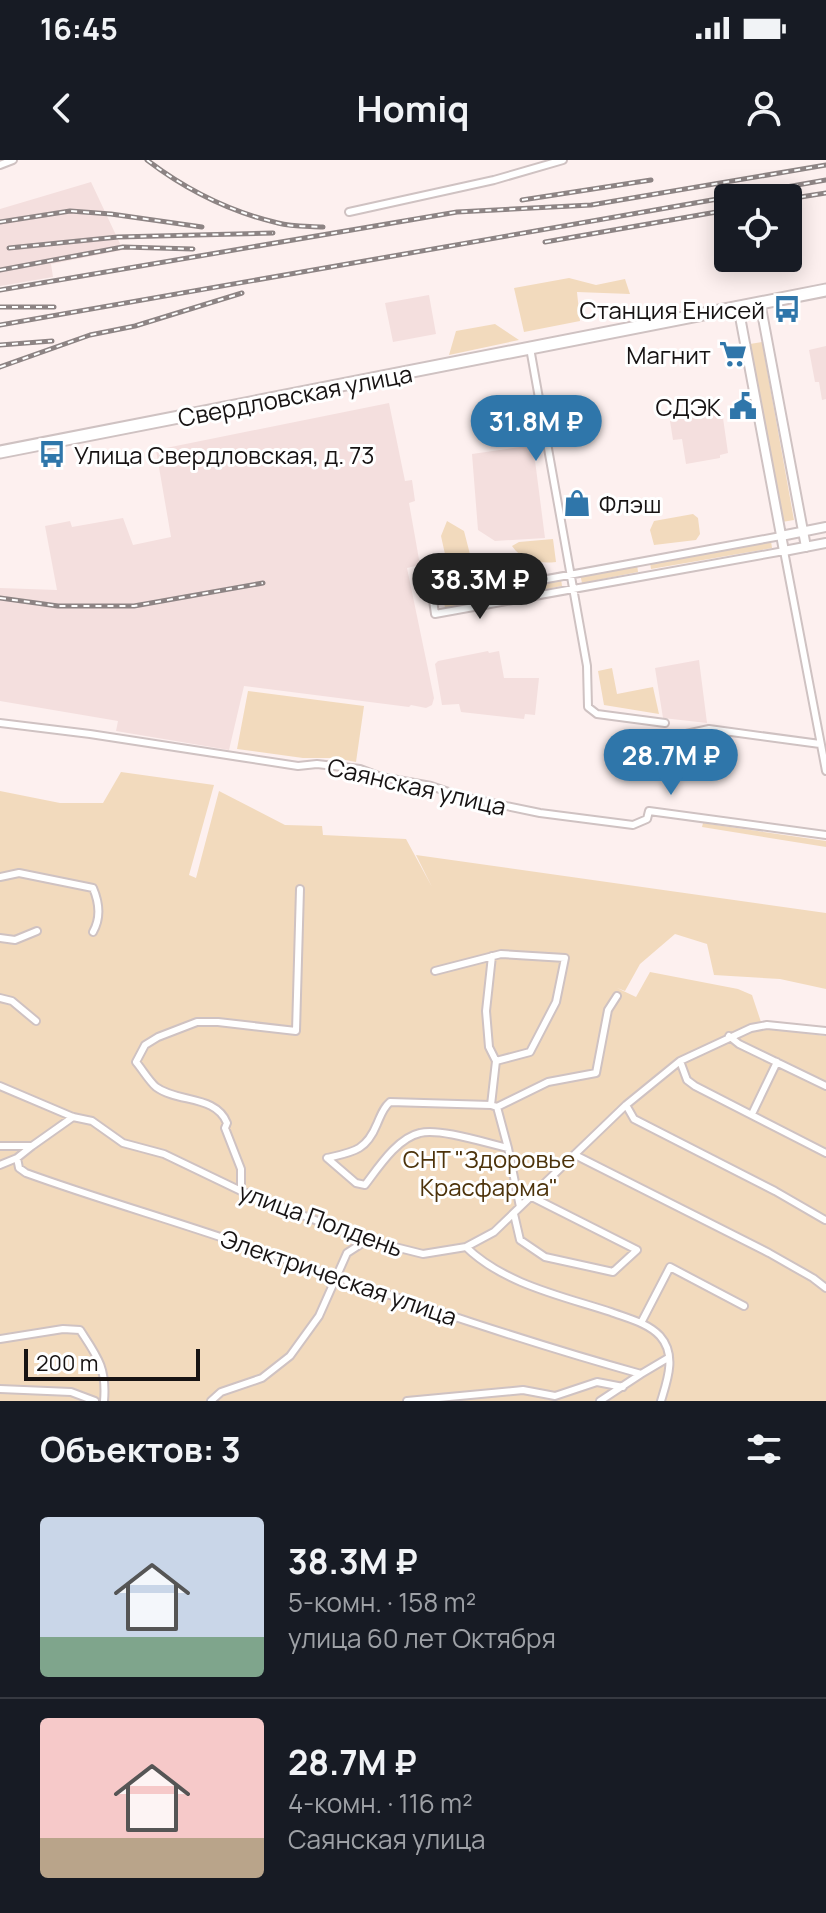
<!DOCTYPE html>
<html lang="ru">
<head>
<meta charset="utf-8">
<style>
  :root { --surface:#171b24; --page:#242831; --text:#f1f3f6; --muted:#9ea1a6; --line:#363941; --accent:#2f76aa }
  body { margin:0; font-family:Manrope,sans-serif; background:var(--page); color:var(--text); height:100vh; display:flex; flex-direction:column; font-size:30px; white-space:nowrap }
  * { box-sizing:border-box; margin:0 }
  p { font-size:26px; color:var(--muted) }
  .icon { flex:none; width:44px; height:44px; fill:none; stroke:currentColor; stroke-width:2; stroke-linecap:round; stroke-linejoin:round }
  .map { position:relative; height:1241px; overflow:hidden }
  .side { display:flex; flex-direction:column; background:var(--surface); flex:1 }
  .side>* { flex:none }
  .fabs { position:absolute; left:714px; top:24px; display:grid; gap:16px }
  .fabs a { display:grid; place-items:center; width:88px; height:88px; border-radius:8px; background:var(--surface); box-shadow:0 4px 20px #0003; font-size:40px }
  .scale { position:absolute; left:24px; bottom:20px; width:176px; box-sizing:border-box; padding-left:8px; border:4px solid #171313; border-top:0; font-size:22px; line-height:28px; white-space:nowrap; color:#171313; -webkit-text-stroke:6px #fff; paint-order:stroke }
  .price { position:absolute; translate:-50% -68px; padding:0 18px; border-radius:28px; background:var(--accent); color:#fff; font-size:26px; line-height:52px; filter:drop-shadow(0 2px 4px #0008) }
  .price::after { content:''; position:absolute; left:50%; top:48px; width:24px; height:18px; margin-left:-12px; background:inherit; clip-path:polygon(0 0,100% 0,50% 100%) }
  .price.selected { background:#222; color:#fff }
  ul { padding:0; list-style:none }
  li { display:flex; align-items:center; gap:24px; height:200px; padding:0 40px }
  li+li { border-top:2px solid var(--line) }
  li span { display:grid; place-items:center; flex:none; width:224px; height:160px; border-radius:8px; color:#555 }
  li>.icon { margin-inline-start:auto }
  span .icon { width:96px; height:96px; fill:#fffc; stroke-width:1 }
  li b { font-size:34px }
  h2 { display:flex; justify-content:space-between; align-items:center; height:96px; padding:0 40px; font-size:34px }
  .status { display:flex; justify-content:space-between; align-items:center; height:56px; padding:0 40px; background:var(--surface); direction:ltr }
  .status svg { height:22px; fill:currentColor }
  header { display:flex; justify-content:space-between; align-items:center; height:104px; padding:0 40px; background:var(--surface); font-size:36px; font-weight:700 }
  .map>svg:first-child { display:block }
  .built { fill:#f4dfde }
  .green { fill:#f2dabd }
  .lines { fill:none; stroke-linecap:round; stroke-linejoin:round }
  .street-casing { stroke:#cfc2c2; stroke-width:10 }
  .secondary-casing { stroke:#cfc2c2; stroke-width:12 }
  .highway-casing { stroke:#cfc2c2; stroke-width:15 }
  .street { stroke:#fff; stroke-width:6 }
  .secondary { stroke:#fff; stroke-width:8 }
  .highway { stroke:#fff; stroke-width:11 }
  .rail-casing { stroke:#8d8484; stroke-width:5 }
  .rail { stroke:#fff; stroke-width:2; stroke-dasharray:6; stroke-linecap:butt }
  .labels { text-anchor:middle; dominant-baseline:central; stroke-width:6; stroke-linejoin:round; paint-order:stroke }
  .poi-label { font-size:24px; fill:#171313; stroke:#fff; text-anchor:end }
  .street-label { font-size:24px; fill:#171313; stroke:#fff }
  .park-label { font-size:24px; fill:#4d330b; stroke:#fff }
</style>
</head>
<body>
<div class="status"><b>16:45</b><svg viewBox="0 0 49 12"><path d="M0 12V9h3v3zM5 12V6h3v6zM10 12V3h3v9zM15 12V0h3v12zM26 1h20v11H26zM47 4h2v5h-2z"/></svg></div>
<header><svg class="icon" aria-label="back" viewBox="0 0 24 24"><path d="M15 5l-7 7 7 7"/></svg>Homiq<svg class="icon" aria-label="person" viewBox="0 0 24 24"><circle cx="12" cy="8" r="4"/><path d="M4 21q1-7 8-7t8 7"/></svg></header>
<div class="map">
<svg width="826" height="1241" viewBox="0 0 826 1241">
  <rect width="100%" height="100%" fill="#fdf0ef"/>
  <path class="built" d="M91,22L123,90L51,104L53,117L0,126V49Z
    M429,135L436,174L393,182L385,143Z
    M826,186V239L822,240L819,222H815L809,190Z
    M389,243L405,321L412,320L415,341L409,343L420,405L407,408L434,538L432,545L426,548L411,545L409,547L244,526L229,590L116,571L118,561L0,541V428L57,430L45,366L70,361L72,367L123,358L133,385L171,377L156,290Z
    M722,251L728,293L720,295V298L686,304L682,279L673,280L670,261Z
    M533,285L545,378L495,381L478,370L472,294Z
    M488,491L489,493L499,491L504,518H539L535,555L525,554L524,559L461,552L459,544L442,545L435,504L438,501Z
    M699,500L707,563L663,558L655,508Z"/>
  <path class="green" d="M569,118L596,125L625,119L630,134L577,132L580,161L524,172L514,128Z
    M495,164L519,180L449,195L456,171Z
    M762,182L794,360L782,362L750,184Z
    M693,354L698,358L700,374L696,380L654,385L650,370L654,361Z
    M447,361L464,371L474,410L452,426L441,376Z
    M553,379L556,402C539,404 522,401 512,386L519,382Z
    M771,381L772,388L651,409L650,402Z
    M637,404L638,412L582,423L580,414Z
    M561,419L562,426L445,448L444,442Z
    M612,508L617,534L653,527L659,554L604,545L598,511Z
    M248,531L364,546L356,602L335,598H303L237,589Z
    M121,612L214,625L189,715L196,718L219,631L285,665L322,666L323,675L406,679L432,727L416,695L826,753V829L780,819L714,815L707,784L675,774L640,804L625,831L617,828L636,837L650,812L738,829L752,835L763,868L826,876V1241H0V631L60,643H103Z
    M703,663L826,681V687L702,667Z"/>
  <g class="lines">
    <g class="street-casing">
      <path id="street" d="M0,5L13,0
        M349,52L494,20L563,0
        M530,188L587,506L588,547L597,554L665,563
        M781,376L433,440L435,454L784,391L826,611
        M0,563L90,574L298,606L317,604L360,609L381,617L431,626L463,637L540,653L633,665L647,659L649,651L826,675
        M649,589L677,576L709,569L820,584
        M0,717L19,713L93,728C99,742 101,758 93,772
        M0,778L15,780L37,771
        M492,796L486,851L489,887L496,901L491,945L497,947L508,988
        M435,811L501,794L565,798L556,842L530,892L496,901
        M0,838L12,841L36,861
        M729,876L739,884L826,926
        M680,901L687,920L695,926L826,993
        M0,926L73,957L92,961L123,983L164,994L241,1031L289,1050L367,1080L423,1094L466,1087L494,1072L626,945L680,901L751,868L767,865L826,871
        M626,945L634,959L775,1031L825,1060
        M497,947L548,922L596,913L608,850L617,836
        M752,954L777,902
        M0,986H32L73,957
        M575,995L769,1093L813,1118L826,1128
        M17,998L19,1008L26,1013C95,1038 165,1058 235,1082C370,1128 504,1176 641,1214L668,1198
        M327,998L356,1023L365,1025C378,1008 397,978 420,973C440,968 486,983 508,988L520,1047
        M327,998C353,992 366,991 377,964C381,955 383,948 390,942L491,945
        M0,1005L17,998L32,986
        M241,1031V1009L225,968L227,963C216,935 178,943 156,927C149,921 142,909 136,902L145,885L158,877L197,862H218L296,871L300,729
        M514,1054L520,1080L545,1097L613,1112L637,1090L530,1036
        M466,1087C504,1124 562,1136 611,1152C627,1158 648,1163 660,1176C677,1195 667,1221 661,1241
        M641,1163L670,1107L744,1146
        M0,1179L63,1169L80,1170C97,1196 107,1208 104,1241
        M0,1229L71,1232L95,1241
        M211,1241L221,1232L262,1218L290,1196L319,1156L347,1093L367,1080
        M407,1241L523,1230L555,1236L597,1222L623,1227
        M600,1241L641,1214"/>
    </g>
    <g class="secondary-casing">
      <path id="secondary" d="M760,142L806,387
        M738,146L784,391L826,383
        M781,376L826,367"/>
    </g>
    <g class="highway-casing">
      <path id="highway" d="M0,292L826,130"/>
    </g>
    <use href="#street" class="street"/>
    <use href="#secondary" class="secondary"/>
    <use href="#highway" class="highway"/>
    <g class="rail-casing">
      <path id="rail" d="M147,0C185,29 231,52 278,63C292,67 308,66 323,67
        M788,39L826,33
        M522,40L651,20
        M0,62L70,51L111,54L202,67
        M545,82L728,50
        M9,88L118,77L273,73
        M0,110L123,87L193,89
        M0,130L457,52L591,45L826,5
        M0,147H54
        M0,165L826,20
        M0,185L52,181
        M0,207L90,175L135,166L242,133
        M0,438L58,446H134L263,423"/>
    </g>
    <use href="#rail" class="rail"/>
  </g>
  <defs>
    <g id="bus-bare" transform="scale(2.16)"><path d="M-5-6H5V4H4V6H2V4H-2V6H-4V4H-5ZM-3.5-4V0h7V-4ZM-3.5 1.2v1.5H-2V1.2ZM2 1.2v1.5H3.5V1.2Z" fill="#2f76aa" stroke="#fff" stroke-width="2.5" paint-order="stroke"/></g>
    <g id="supermarket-bare" transform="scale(2.16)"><path d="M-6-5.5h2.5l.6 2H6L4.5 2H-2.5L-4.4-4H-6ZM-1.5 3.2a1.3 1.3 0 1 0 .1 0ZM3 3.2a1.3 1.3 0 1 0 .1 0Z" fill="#2f76aa" stroke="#fff" stroke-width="2.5" paint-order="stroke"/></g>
    <g id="civic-bare" transform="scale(2.16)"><path d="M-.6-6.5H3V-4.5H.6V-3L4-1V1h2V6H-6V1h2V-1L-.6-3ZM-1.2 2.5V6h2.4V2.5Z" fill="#2f76aa" stroke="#fff" stroke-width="2.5" paint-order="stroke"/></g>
    <g id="shop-bare" transform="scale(2.16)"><path d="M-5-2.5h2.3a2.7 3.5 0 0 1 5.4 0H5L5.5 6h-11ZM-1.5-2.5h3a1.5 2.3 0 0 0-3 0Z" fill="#2f76aa" stroke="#fff" stroke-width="2.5" paint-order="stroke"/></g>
  </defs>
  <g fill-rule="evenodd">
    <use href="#bus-bare" x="787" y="149"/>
    <use href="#supermarket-bare" x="733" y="194"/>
    <use href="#civic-bare" x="743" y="246"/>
    <use href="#bus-bare" x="52" y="294"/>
    <use href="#shop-bare" x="577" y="343"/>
  </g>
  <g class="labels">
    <g class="poi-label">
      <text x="765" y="149">Станция Енисей</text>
      <text x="711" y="194">Магнит</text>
      <text x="721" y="246">СДЭК</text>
      <text x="74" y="294" text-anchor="start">Улица Свердловская, д. 73</text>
      <text x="599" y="343" text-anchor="start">Флэш</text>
    </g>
    <g class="street-label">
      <text transform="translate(295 235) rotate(-11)">Свердловская улица</text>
      <text transform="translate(417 626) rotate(13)">Саянская улица</text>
      <text transform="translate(321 1059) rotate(20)">улица Полдень</text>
      <text transform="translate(339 1117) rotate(19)">Электрическая улица</text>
    </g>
    <g class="park-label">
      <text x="489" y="998">СНТ "Здоровье<tspan x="489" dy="28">Красфарма"</tspan></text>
    </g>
  </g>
</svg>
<div class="fabs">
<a><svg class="icon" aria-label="locate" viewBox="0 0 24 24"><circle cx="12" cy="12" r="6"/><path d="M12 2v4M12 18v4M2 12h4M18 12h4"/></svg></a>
</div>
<div class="scale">200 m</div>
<b class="price" style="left:536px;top:303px">31.8M ₽</b>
<b class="price selected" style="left:480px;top:461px">38.3M ₽</b>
<b class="price" style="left:671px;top:637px">28.7M ₽</b>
</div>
<section class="side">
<h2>Объектов: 3<svg class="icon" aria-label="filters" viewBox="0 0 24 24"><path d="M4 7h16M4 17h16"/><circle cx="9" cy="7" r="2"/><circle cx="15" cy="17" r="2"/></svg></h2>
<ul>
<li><span style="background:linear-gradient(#c9d6e8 75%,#7fa58c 0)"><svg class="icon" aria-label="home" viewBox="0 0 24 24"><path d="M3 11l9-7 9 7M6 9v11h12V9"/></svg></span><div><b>38.3M ₽</b><p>5-комн. · 158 m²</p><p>улица 60 лет Октября</p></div></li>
<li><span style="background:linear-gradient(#f6c9c9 75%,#b9a48a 0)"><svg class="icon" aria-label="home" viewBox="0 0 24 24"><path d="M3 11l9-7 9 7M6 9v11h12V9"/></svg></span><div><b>28.7M ₽</b><p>4-комн. · 116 m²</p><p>Саянская улица</p></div></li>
</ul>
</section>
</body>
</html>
